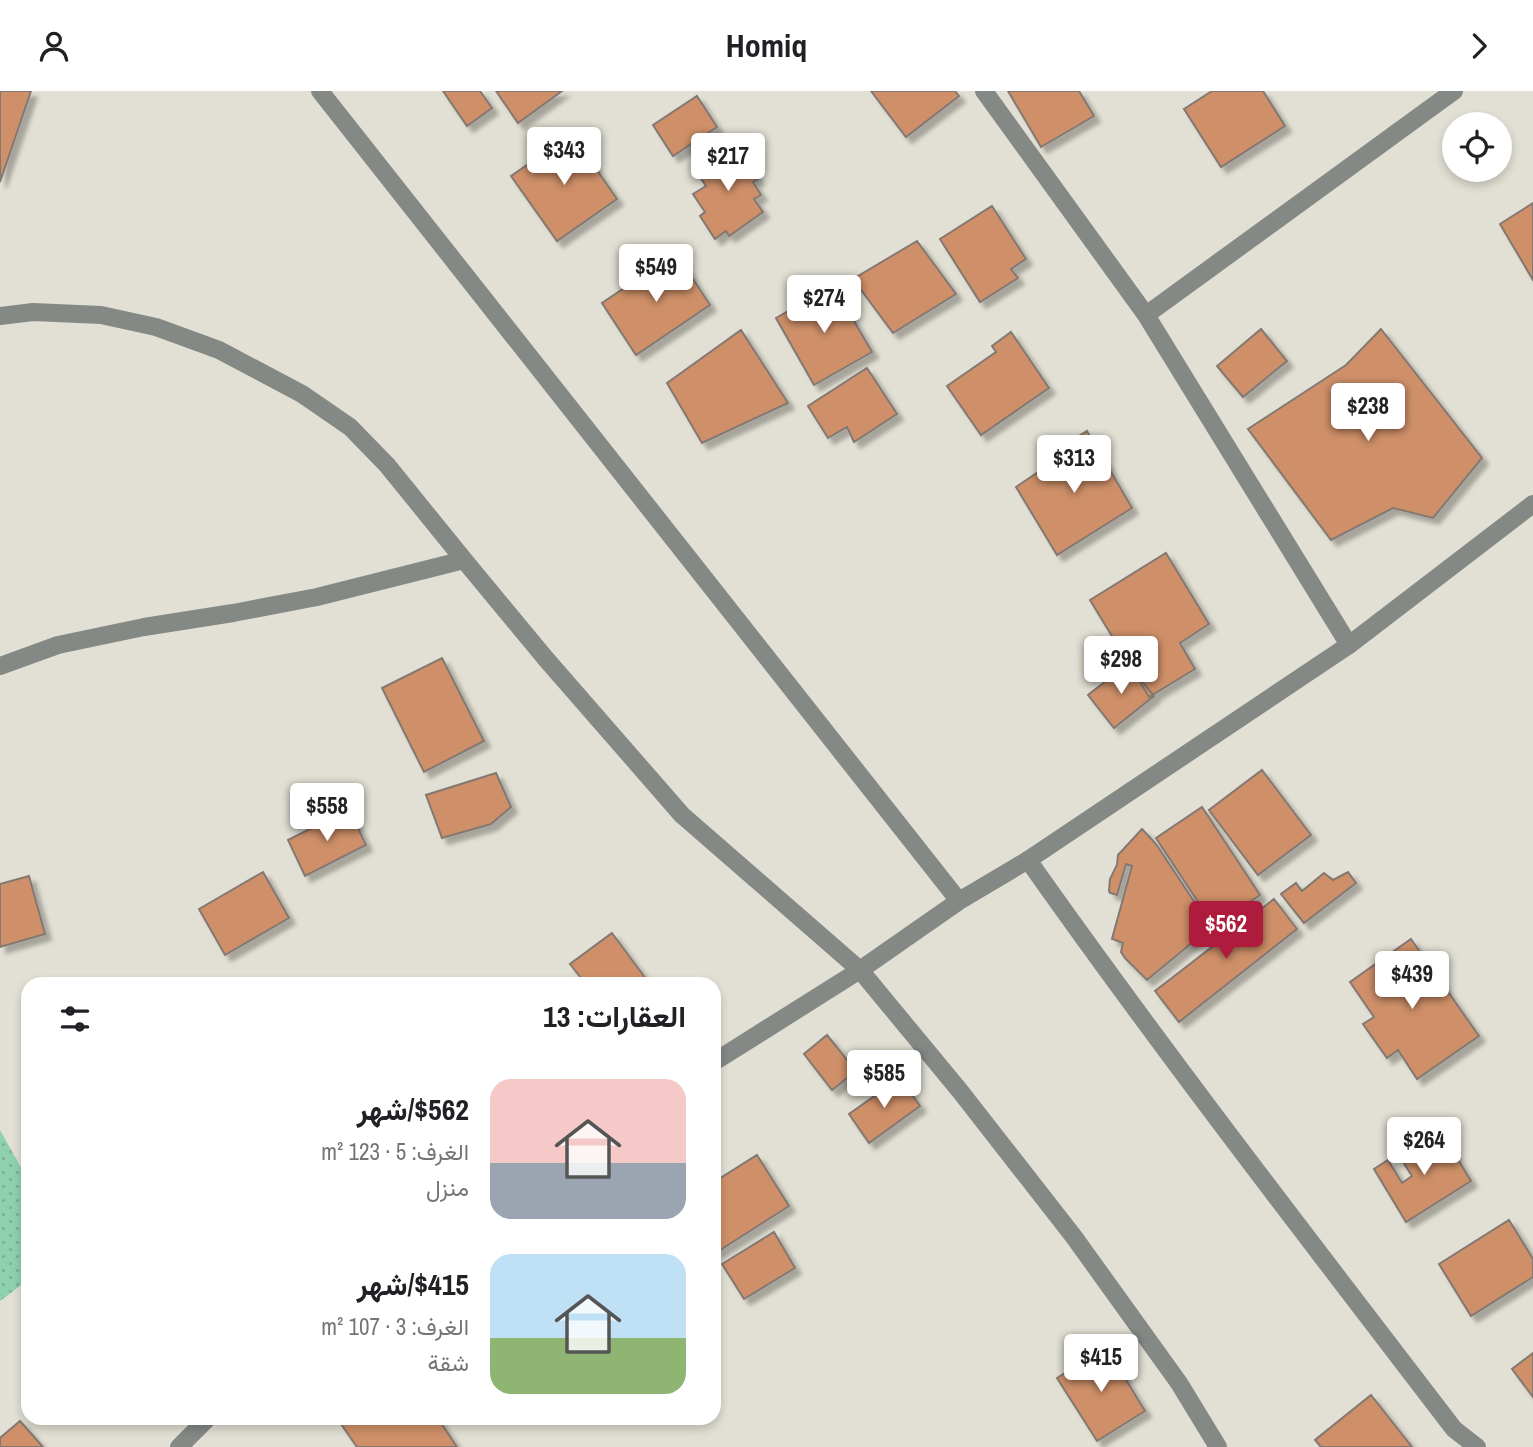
<!DOCTYPE html>
<html lang="ar">
<head>
<meta charset="utf-8">
<style>
  :root { --surface:#fff; --page:#f6f6f6; --text:#202124; --muted:#757577; --accent:#af1b3d }
  body { margin:0; font-family:"Archivo Narrow",Vazirmatn,sans-serif; background:var(--page); color:var(--text); direction:rtl; height:100vh; display:flex; flex-direction:column; font-size:26px; white-space:nowrap }
  * { box-sizing:border-box; margin:0 }
  p { font-size:23px; color:var(--muted) }
  .icon { flex:none; width:38px; height:38px; fill:none; stroke:currentColor; stroke-width:2; stroke-linecap:round; stroke-linejoin:round }
  .map { position:relative; flex:1; overflow:hidden; direction:ltr }
  .drawer { position:absolute; left:21px; top:886px; width:700px; height:448px; display:flex; flex-direction:column; background:var(--surface); border-radius:21px; box-shadow:0 4px 10px #0003; direction:rtl }
  .drawer>* { flex:none }
  .fabs { position:absolute; left:1442px; top:21px; display:grid; gap:14px }
  .fabs a { display:grid; place-items:center; width:70px; height:70px; border-radius:50%; background:var(--surface); box-shadow:0 4px 10px #0003; font-size:35px }
  .price { position:absolute; translate:-50% -60px; padding:0 16px; border-radius:7px; background:#fff; color:#222; font-size:23px; line-height:46px; filter:drop-shadow(0 2px 4px #0008) }
  .price::after { content:''; position:absolute; left:50%; top:42px; width:21px; height:16px; margin-left:-10px; background:inherit; clip-path:polygon(0 0,100% 0,50% 100%) }
  .price.current { background:var(--accent); color:#fff }
  ul { padding:0; list-style:none }
  li { display:flex; align-items:center; gap:21px; height:175px; padding:0 35px }
  li span { display:grid; place-items:center; flex:none; width:196px; height:140px; border-radius:21px; color:#555 }
  li>.icon { margin-inline-start:auto }
  span .icon { width:84px; height:84px; fill:#fffc; stroke-width:1 }
  li b { font-size:30px }
  h2 { display:flex; justify-content:space-between; align-items:center; height:84px; padding:0 35px; font-size:30px }
  header { display:flex; justify-content:space-between; align-items:center; height:91px; padding:0 35px; background:var(--surface); font-size:32px; font-weight:700 }
  .map>svg:first-child { display:block }
  .grass { fill:url(#grass-dots) }
  .building { fill:#cf9069; stroke:#837872; stroke-width:2; filter:url(#shadow) }
  .lines { fill:none; stroke-linecap:round; stroke-linejoin:round }
  .minor { stroke:#848986; stroke-width:18 }
  .tertiary { stroke:#848986; stroke-width:18 }
</style>
</head>
<body>
<header><svg class="icon" aria-label="forward" viewBox="0 0 24 24"><path d="M9 5l7 7-7 7"/></svg>Homiq<svg class="icon" aria-label="person" viewBox="0 0 24 24"><circle cx="12" cy="8" r="4"/><path d="M4 21q1-7 8-7t8 7"/></svg></header>
<div class="map">
<svg width="1533" height="1356" viewBox="0 0 1533 1356">
  <defs>
    <pattern id="grass-dots" width="8" height="8" patternUnits="userSpaceOnUse" patternTransform="scale(1.75)"><rect width="8" height="8" fill="#8fd1af"/><path d="M2 2h.1M6 6h.1" fill="none" stroke="#7ab295" stroke-width="1.8" stroke-linecap="round"/></pattern>
    <filter id="shadow"><feDropShadow dx="6" dy="6" stdDeviation="2" flood-color="#0004"/></filter>
  </defs>
  <rect width="100%" height="100%" fill="#e2e0d4"/>
  <path class="grass" d="M0,1039L28,1089V1189L0,1210Z"/>
  <path class="building" d="M0,0H31L0,91Z
    M443,0H480L492,17L467,35Z
    M496,0H562L518,32Z
    M871,0H955L959,5L906,46Z
    M1008,0H1079L1094,25L1041,56Z
    M1212,0H1263L1285,35L1221,76L1184,18Z
    M697,5L717,36L673,65L653,34Z
    M572,43L617,108L557,150L511,85Z
    M736,53L758,88L753,91L761,104L754,108L763,121L729,145L726,140L715,148L700,125L705,121L693,103L706,95L696,80Z
    M1533,112V189L1500,133Z
    M992,115L1026,168L1011,178L1018,187L980,211L940,148Z
    M917,150L956,203L893,242L853,188Z
    M676,162L710,214L636,264L602,212Z
    M833,194L872,261L814,294L776,227Z
    M1261,238L1287,270L1243,306L1217,275Z
    M1381,238L1482,367L1433,427L1393,417L1331,449L1248,338L1346,274Z
    M741,239L788,312L702,352L667,292Z
    M1011,241L1049,297L981,344L947,295L996,261L992,255Z
    M867,277L897,323L854,351L847,336L828,347L808,315Z
    M1087,340L1132,417L1057,464L1016,396L1069,360L1068,352Z
    M1166,462L1209,533L1180,552L1195,578L1149,606L1090,509Z
    M442,567L484,650L424,681L382,597Z
    M1128,573L1154,605L1114,637L1088,604Z
    M1262,679L1311,744L1258,784L1209,719Z
    M496,682L511,716L491,733L442,747L426,704Z
    M1202,716L1260,804L1214,835L1156,747Z
    M349,718L366,754L305,785L288,749Z
    M1142,738L1156,753L1211,836L1147,889L1125,867L1121,861L1123,852L1112,848L1132,775L1126,773L1117,804L1110,802L1109,800L1110,788L1117,774L1118,764Z
    M263,781L289,827L225,864L199,818Z
    M1348,781L1356,792L1304,832L1281,803L1296,792L1302,800L1324,782L1333,789Z
    M29,785L45,843L0,856V793Z
    M1274,808L1297,838L1179,931L1155,900Z
    M612,842L649,892H585L570,873Z
    M1411,848L1479,945L1417,988L1398,959L1387,967L1363,933L1374,926L1350,891Z
    M827,944L856,980L832,999L804,963Z
    M900,987L920,1015L869,1052L849,1023Z
    M1441,1041L1471,1090L1406,1131L1374,1078L1388,1069L1402,1092L1412,1085L1400,1066Z
    M757,1064L789,1115L714,1163V1091Z
    M1509,1129L1533,1168V1186L1471,1225L1439,1173Z
    M774,1141L795,1177L744,1208L722,1173Z
    M1106,1256L1145,1320L1097,1350L1057,1287Z
    M1533,1262V1306L1512,1278Z
    M1371,1304L1412,1356H1321L1315,1349Z
    M350,1326H437L457,1356H357L341,1333Z
    M20,1330L43,1356H0V1347Z"/>
  <g class="lines">
    <path class="minor" d="M984,0L1146,224L1349,554
      M1146,224L1454,0
      M0,225L33,221L101,224L156,236L219,259L302,303L350,336L387,374L464,469
      M0,575L58,554L144,536L233,522L317,506L464,469L546,568L682,724L860,879L960,1000L1074,1146L1179,1292L1218,1356
      M1028,769C1165,963 1310,1150 1454,1338L1477,1356"/>
    <path class="tertiary" d="M320,0L959,810
      M714,971L860,879L959,810L1028,769L1349,554L1533,413
      M179,1356L209,1326"/>
  </g>
</svg>
<div class="fabs">
<a><svg class="icon" aria-label="locate" viewBox="0 0 24 24"><circle cx="12" cy="12" r="6"/><path d="M12 2v4M12 18v4M2 12h4M18 12h4"/></svg></a>
</div>
<b class="price" style="left:564px;top:96px">$343</b>
<b class="price" style="left:728px;top:102px">$217</b>
<b class="price" style="left:656px;top:213px">$549</b>
<b class="price" style="left:824px;top:244px">$274</b>
<b class="price" style="left:1368px;top:352px">$238</b>
<b class="price" style="left:1074px;top:404px">$313</b>
<b class="price" style="left:1121px;top:605px">$298</b>
<b class="price" style="left:327px;top:752px">$558</b>
<b class="price current" style="left:1226px;top:870px">$562</b>
<b class="price" style="left:1412px;top:920px">$439</b>
<b class="price" style="left:884px;top:1019px">$585</b>
<b class="price" style="left:1424px;top:1086px">$264</b>
<b class="price" style="left:1101px;top:1303px">$415</b>
<section class="drawer">
<h2>العقارات: 13<svg class="icon" aria-label="filters" viewBox="0 0 24 24"><path d="M4 7h16M4 17h16"/><circle cx="9" cy="7" r="2"/><circle cx="15" cy="17" r="2"/></svg></h2>
<ul>
<li><span style="background:linear-gradient(#f6c9c9 60%,#9aa5b1 0)"><svg class="icon" aria-label="home" viewBox="0 0 24 24"><path d="M3 11l9-7 9 7M6 9v11h12V9"/></svg></span><div><b>$562/شهر</b><p>الغرف: 5 · 123 m²</p><p>منزل</p></div></li>
<li><span style="background:linear-gradient(#bfe0f5 60%,#8fb573 0)"><svg class="icon" aria-label="home" viewBox="0 0 24 24"><path d="M3 11l9-7 9 7M6 9v11h12V9"/></svg></span><div><b>$415/شهر</b><p>الغرف: 3 · 107 m²</p><p>شقة</p></div></li>
</ul>
</section>
</div>
</body>
</html>
